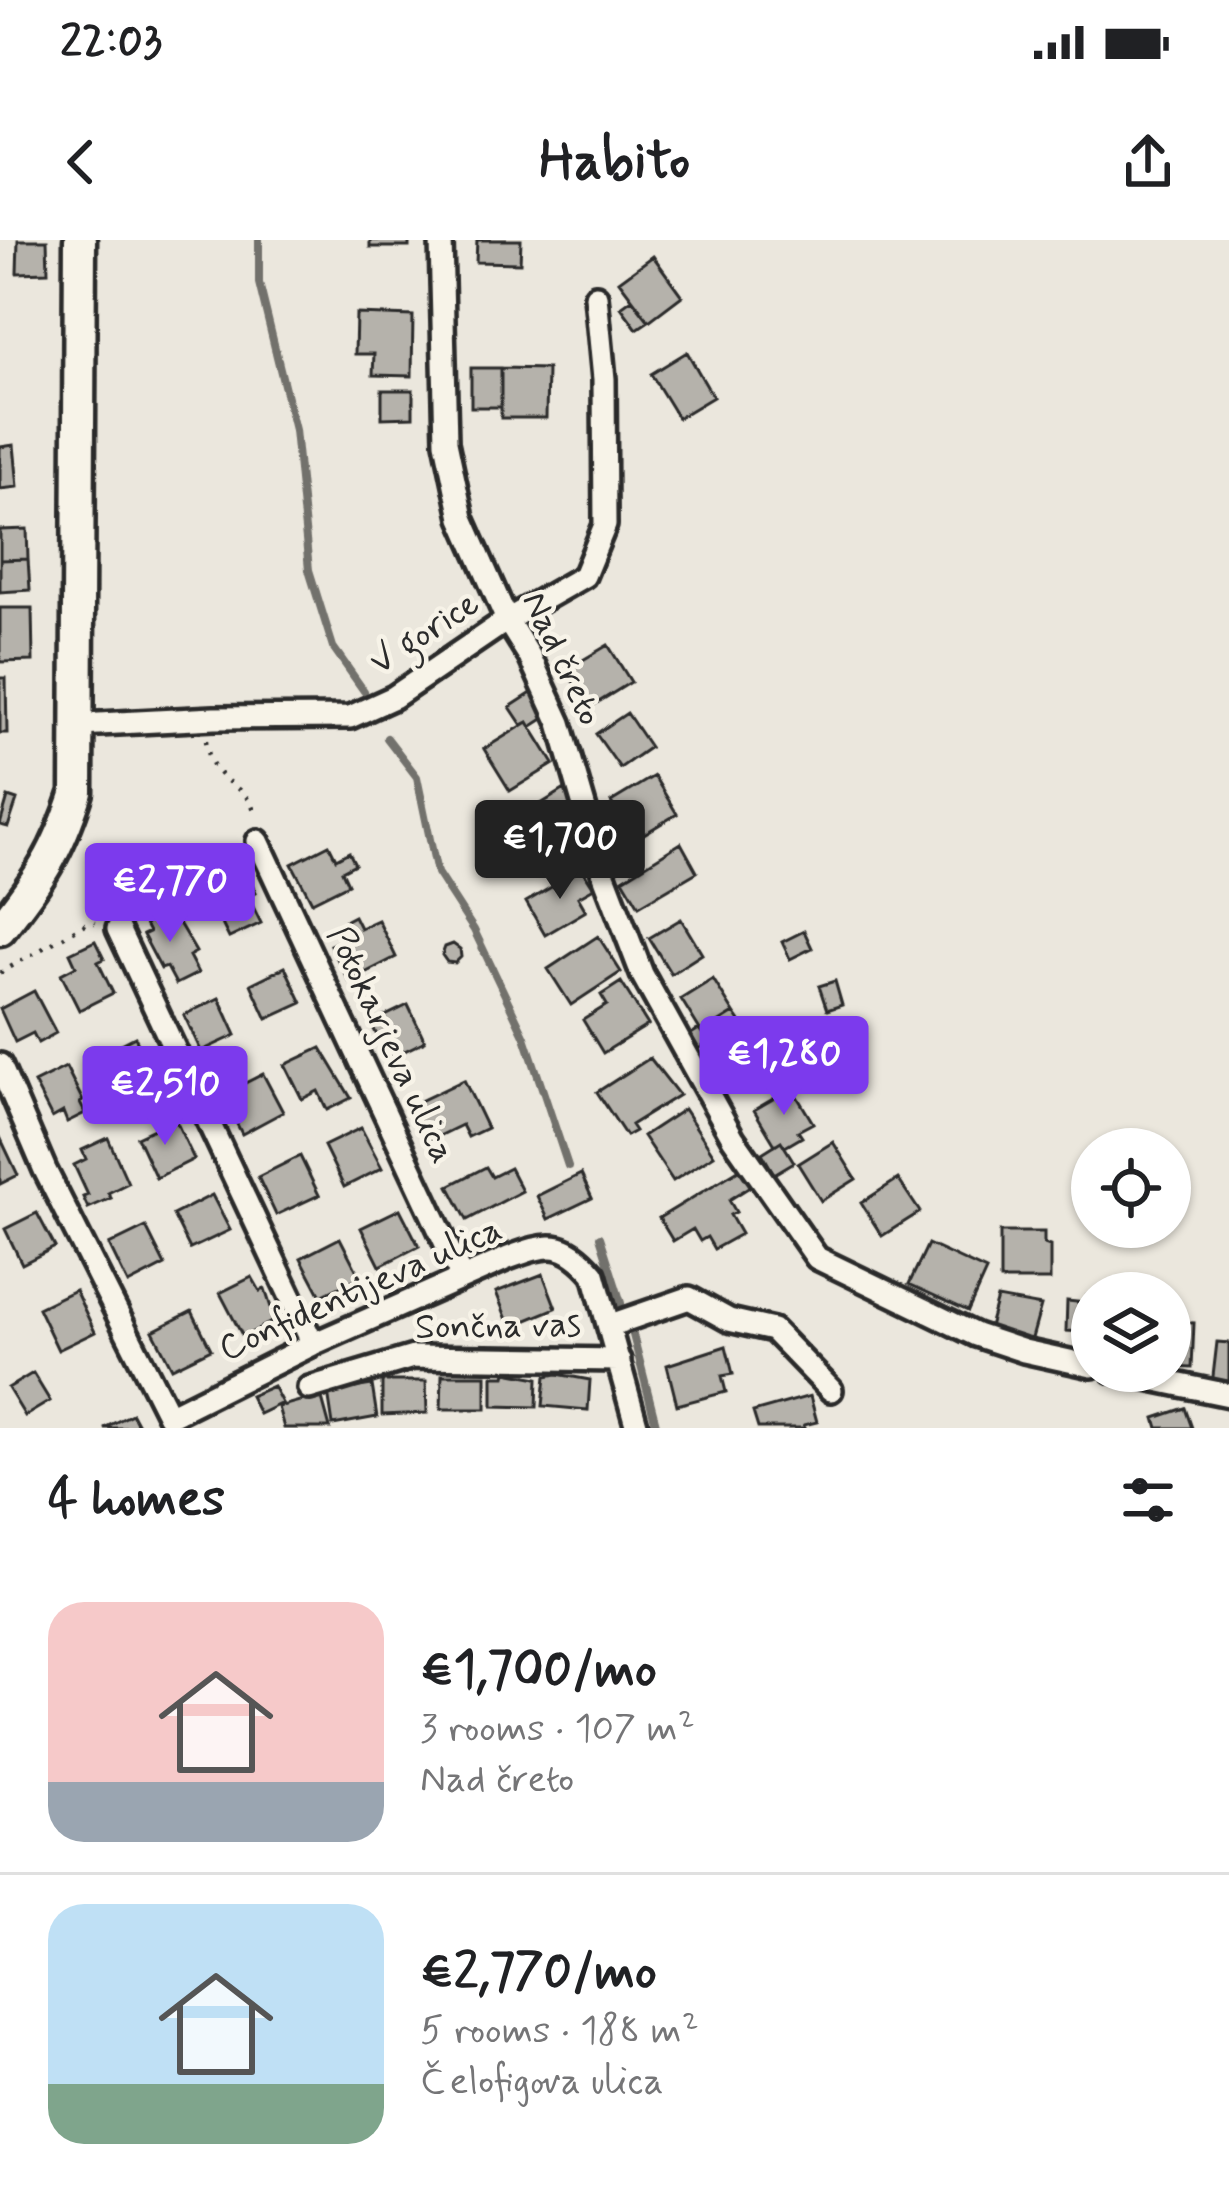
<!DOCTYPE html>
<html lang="en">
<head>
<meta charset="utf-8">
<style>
  :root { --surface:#fff; --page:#f6f6f6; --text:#202124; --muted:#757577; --line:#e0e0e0; --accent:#7c3aed }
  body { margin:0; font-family:Mynerve,sans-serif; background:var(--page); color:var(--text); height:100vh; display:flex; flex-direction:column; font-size:45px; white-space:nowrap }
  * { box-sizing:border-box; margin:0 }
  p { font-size:39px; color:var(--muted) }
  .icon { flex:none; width:66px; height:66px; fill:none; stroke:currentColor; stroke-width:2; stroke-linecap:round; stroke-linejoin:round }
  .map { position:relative; height:1188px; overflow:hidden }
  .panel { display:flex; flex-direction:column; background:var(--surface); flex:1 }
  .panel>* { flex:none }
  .fabs { position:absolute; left:1071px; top:888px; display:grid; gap:24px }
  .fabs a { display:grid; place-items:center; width:120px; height:120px; border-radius:50%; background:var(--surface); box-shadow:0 3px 9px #0004; font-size:60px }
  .price { position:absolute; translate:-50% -102px; padding:0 27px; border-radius:12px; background:var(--accent); color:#fff; font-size:39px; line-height:78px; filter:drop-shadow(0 3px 6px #0008) }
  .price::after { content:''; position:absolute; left:50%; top:72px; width:36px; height:27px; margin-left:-18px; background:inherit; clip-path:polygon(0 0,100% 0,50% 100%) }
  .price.current { background:#222; color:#fff }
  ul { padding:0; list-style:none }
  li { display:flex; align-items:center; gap:36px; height:300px; padding:0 48px }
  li+li { border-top:3px solid var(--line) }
  li span { display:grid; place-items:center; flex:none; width:336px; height:240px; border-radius:36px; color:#555 }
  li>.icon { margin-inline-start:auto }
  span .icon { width:144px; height:144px; fill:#fffc; stroke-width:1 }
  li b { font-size:51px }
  h2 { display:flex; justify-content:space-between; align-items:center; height:144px; padding:0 48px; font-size:51px }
  .status { display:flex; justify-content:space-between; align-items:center; height:84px; padding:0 60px; background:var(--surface); direction:ltr }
  .status svg { height:33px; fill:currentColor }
  header { display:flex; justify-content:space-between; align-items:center; height:156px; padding:0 48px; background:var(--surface); font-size:54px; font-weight:700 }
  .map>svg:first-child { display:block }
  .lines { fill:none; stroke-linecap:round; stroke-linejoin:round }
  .stream { stroke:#72716c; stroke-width:8 }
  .building { fill:#b5b2ab; stroke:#2b2b2b; stroke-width:3 }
  .street-casing { stroke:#2b2b2b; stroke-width:30 }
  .secondary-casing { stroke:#2b2b2b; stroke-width:39 }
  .path { stroke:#2b2b2b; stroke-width:4.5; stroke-dasharray:3 9; stroke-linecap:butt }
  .street { stroke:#f7f3e8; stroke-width:21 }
  .secondary { stroke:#f7f3e8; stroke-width:30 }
  .labels { text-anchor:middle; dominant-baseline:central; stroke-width:9; stroke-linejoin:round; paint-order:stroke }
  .street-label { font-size:36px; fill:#2b2b2b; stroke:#f7f3e8 }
</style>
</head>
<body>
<div class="status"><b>22:03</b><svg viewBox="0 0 49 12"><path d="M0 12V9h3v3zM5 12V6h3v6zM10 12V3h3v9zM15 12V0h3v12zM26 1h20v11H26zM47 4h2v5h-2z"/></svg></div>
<header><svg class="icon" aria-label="back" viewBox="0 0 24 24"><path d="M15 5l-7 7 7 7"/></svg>Habito<svg class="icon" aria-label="share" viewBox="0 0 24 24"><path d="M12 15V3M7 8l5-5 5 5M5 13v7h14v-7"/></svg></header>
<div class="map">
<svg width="1229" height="1188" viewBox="0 0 1229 1188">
  <rect width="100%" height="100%" fill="#ebe7dd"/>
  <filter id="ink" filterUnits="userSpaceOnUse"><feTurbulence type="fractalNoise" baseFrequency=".00833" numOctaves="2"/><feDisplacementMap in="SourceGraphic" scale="24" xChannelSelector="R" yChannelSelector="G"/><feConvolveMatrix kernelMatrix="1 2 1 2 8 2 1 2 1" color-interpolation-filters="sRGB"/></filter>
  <g filter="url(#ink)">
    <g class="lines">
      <path class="stream" d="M259,0V43L295,190L309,330L333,407L364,451
        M387,498L417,537L437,633L474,690L525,797L568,926
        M600,997L621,1063
        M633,1095L657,1188"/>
    </g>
    <path class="building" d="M18,0H47L48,32L17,33Z
      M370,0H409V7H370Z
      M477,0H521L520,23L476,22Z
      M653,16L682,56L649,81L619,41Z
      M632,59L649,81L637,89L621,67Z
      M356,74L413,76L412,136L373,135L374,114H355Z
      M687,112L713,157L678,178L651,134Z
      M471,128H501V167H471Z
      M501,128L547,129L546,178H501Z
      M382,150H413V177L382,178Z
      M14,205L18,247L0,249V207Z
      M27,289L28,319L0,320V290Z
      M28,319L30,350L0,352V320Z
      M0,368H32L33,421L0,422Z
      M608,405L631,442L589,468L566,430Z
      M0,438H6L7,493H0Z
      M533,452L548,476L531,487L528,482L522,485L510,467Z
      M627,473L650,507L620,528L596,494Z
      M528,482L554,524L510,551L484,509Z
      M654,536L677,574L639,597L632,585L627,589L611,562Z
      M565,549L574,563L555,576L548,566L544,568L541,564Z
      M8,557L17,560L8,587L0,585Z
      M548,566L572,601L534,626L511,590Z
      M681,603L697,632L639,666L623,639Z
      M329,605L336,619L349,612L355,624L342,631L348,644L312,662L292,624Z
      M245,629L256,652L248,656L242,644L210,660L214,669L196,678L186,658Z
      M582,629L594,648L578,657L586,671L545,695L526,662Z
      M242,644L261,683L229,698L210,660Z
      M169,666L196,712L189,716L198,733L176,744L167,727L161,729L143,695L149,692L142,679Z
      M354,676L360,688L378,680L396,717L349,741L330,705L342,700L335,686Z
      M681,679L702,714L671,734L649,698Z
      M804,691L812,708L790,719L782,702Z
      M598,696L621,732L571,765L548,729Z
      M95,701L104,719L98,722L113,753L79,770L61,734L76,726L70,713Z
      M453,704L460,709L461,717L455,723L447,722L442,715L445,707Z
      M285,727L302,763L267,779L251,744Z
      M713,739L734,773L702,793L681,759Z
      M835,741L842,765L827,770L819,746Z
      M621,742L648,785L603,813L583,780L607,765L601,755Z
      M34,751L56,793L38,803L33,793L15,802L0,769Z
      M219,758L236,795L201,811L184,775Z
      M408,765L425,801L388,819L371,783Z
      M734,773L741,783L697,810L688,796L699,789L702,793Z
      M135,797L154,834L143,839L148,848L125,860L102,814Z
      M746,797L767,827L736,848L716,817Z
      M321,808L351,858L327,870L318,851L302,859L285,825Z
      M650,818L679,855L631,885L635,891L626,896L597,852Z
      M66,827L83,861L80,863L85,873L67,882L63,872L52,878L34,843Z
      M263,834L283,872L242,894L222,855Z
      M464,840L487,888L468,897L462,885L429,901L412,865Z
      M792,848L813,883L798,891L802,897L785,907L781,901L775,905L754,870Z
      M684,869L714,915L673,941L643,896Z
      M175,879L194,919L156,938L137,897Z
      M361,888L382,928L344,947L324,906Z
      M0,897L18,935L0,944Z
      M108,898L128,943L108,953L111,958L88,968L83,957L88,955L74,925L86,919L82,910Z
      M781,901L794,922L774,934L762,913Z
      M833,902L856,939L821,961L798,924Z
      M300,916L319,955L276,975L258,937Z
      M486,927L492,937L510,928L522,951L467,980L449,946Z
      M740,929L751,946L729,960L736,972L730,975L741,994L714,1009L707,997L700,1001L693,989L673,1001L659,978Z
      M581,934L592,958L548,979L537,956Z
      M898,939L920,972L882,996L861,963Z
      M212,955L230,990L190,1009L173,975Z
      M400,969L419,1006L380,1026L361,988Z
      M37,973L55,1007L22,1024L5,989Z
      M146,987L165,1025L128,1044L109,1005Z
      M1000,992H1044V1004L1050,1006V1040H1000Z
      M340,998L360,1037L321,1056L301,1018Z
      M928,1004L986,1031L968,1071L909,1044Z
      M543,1034L556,1068L510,1087L496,1052Z
      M252,1037L260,1051L265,1049L275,1080L243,1097L220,1053Z
      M75,1050L95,1092L58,1110L38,1068Z
      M1087,1056H1092V1096H1085Z
      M997,1058L1041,1066L1031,1102L988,1090Z
      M1067,1061L1087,1063L1085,1092L1066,1091Z
      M192,1071L211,1109L172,1128L153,1091Z
      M1170,1082L1194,1083L1192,1128L1170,1127Z
      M1217,1102L1229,1103V1147L1212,1145Z
      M726,1106L733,1134L722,1136L726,1152L677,1165L667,1125Z
      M506,1132L538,1138L537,1167L493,1166V1136H505Z
      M33,1133L50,1161L25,1176L8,1148Z
      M557,1134L590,1140L588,1170L543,1166L546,1136Z
      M442,1135H486V1169H441Z
      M382,1141H426L427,1173L382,1175Z
      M372,1145L377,1177L333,1185L328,1152Z
      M273,1146L282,1163L259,1174L250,1156Z
      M321,1155L330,1188H284L278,1167Z
      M810,1156L817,1182L804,1185L805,1188H758L753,1172Z
      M1185,1168L1192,1188H1158L1155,1178Z
      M132,1174L139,1187L144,1185L146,1188H104Z"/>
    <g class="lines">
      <g class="street-casing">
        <path id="street" d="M441,0L446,202L462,278L507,380L530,417L560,483L604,635L642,734L733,898L817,1018L976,1095L1024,1111L1092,1126
          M80,485L214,478L350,477L394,457L507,380L584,336L605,285L604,139L596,56
          M258,601L462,1038
          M118,689L313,1104
          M0,825L45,930L169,1176L313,1104L508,1018C548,1003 564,999 594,1034L637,1188
          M611,1085L689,1058L729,1080L773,1090L831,1150
          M1113,1131L1229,1155
          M309,1148L413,1117L619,1120"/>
      </g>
      <g class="secondary-casing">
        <path id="secondary" d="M0,689C40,638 57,614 77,552L80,0"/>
      </g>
      <path class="path" d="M206,500C211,550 250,540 255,577
        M0,733L89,682L95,683"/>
      <use href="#street" class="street"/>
      <use href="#secondary" class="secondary"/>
    </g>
  </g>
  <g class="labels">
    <g class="street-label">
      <text transform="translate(425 394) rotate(-33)">V gorice</text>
      <text transform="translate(561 419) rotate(65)">Nad čreto</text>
      <text transform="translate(390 805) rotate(65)">Potokarjeva ulica</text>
      <text transform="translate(361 1050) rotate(-24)">Confidentijeva ulica</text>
      <text transform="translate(498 1087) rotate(-1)">Sončna vas</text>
    </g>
  </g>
</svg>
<div class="fabs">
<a><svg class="icon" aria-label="locate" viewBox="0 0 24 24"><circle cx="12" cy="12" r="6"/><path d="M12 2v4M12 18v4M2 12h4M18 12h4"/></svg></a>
<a><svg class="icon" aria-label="layers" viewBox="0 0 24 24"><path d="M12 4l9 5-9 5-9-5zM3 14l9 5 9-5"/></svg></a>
</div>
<b class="price current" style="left:560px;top:662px">€1,700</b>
<b class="price" style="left:170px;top:705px">€2,770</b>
<b class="price" style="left:784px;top:878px">€1,280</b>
<b class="price" style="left:165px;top:908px">€2,510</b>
</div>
<section class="panel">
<h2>4 homes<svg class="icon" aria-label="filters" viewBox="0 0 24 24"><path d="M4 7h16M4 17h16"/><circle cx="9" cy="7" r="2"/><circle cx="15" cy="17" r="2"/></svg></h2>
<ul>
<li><span style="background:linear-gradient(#f6c9c9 75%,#9aa5b1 0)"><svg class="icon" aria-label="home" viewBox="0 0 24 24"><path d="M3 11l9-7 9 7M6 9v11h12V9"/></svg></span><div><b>€1,700/mo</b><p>3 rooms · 107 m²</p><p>Nad čreto</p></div></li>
<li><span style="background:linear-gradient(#bfe0f5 75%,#7fa58c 0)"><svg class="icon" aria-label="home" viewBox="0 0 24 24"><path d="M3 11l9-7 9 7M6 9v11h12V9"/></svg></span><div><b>€2,770/mo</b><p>5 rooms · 188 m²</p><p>Čelofigova ulica</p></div></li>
</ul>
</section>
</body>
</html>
